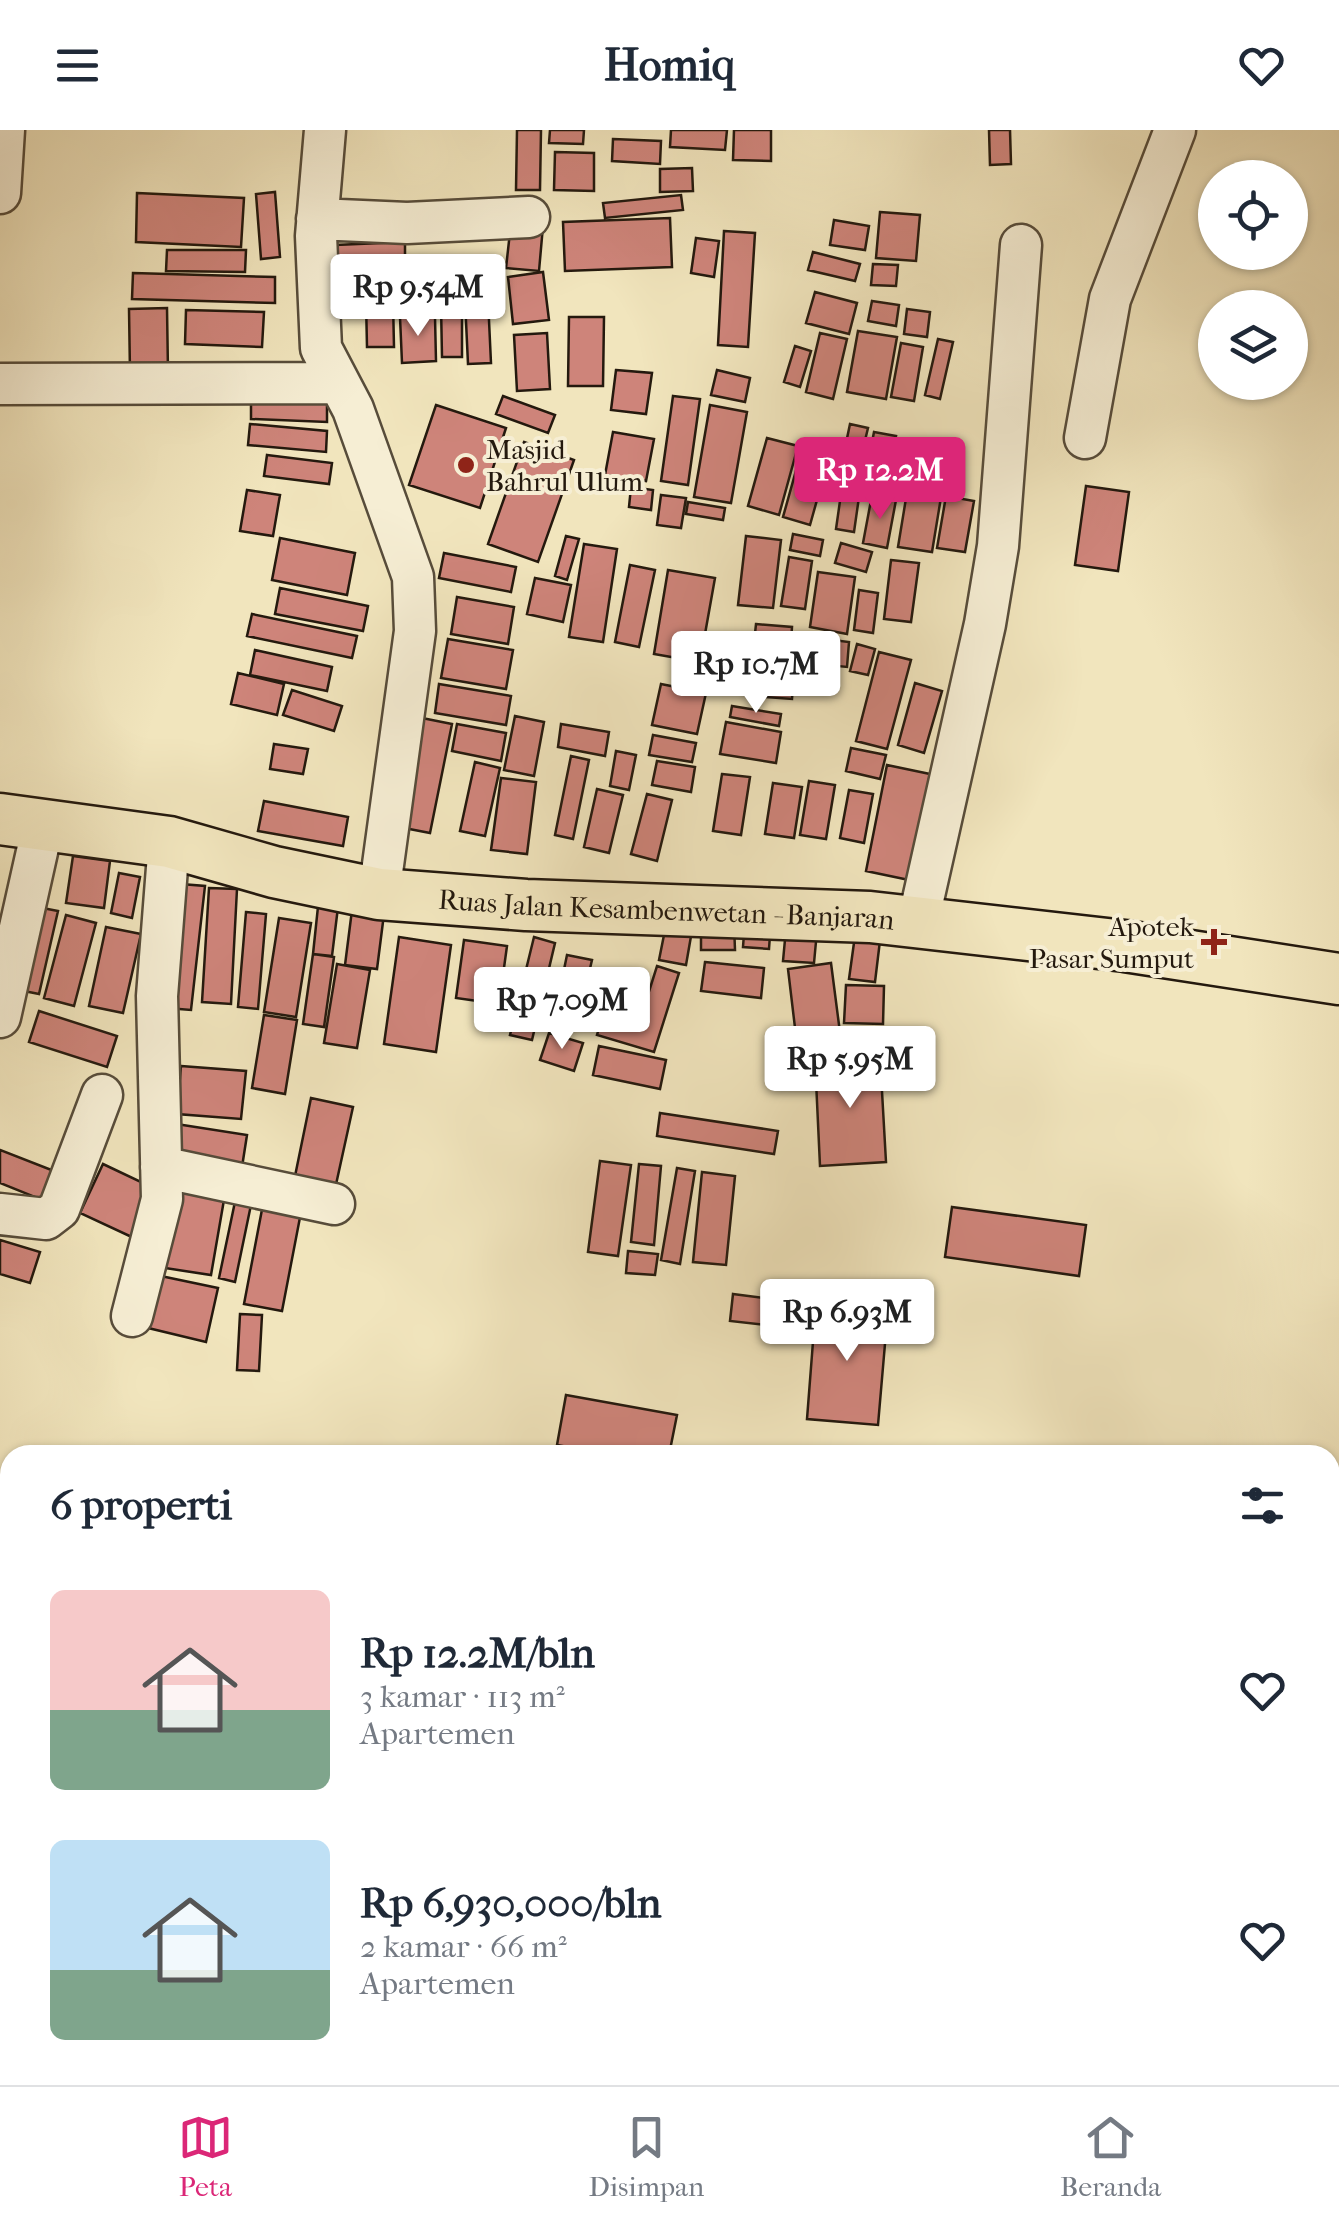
<!DOCTYPE html>
<html lang="id">
<head>
<meta charset="utf-8">
<style>
  :root { --surface:#fff; --page:#f2f2f3; --text:#1f2937; --muted:#747a83; --line:#e0e1e3; --accent:#db2777 }
  body { margin:0; font-family:"IM FELL French Canon",serif; background:var(--page); color:var(--text); height:100vh; display:flex; flex-direction:column; font-size:38px; white-space:nowrap }
  * { box-sizing:border-box; margin:0 }
  p { font-size:32px; color:var(--muted) }
  .icon { flex:none; width:55px; height:55px; fill:none; stroke:currentColor; stroke-width:2; stroke-linecap:round; stroke-linejoin:round }
  .map { position:relative; flex:1; overflow:hidden }
  .drawer { position:absolute; left:0px; top:1315px; width:1340px; height:640px; display:flex; flex-direction:column; background:var(--surface); border-radius:30px 30px 0 0; box-shadow:0 2px 8px #0004 }
  .drawer>* { flex:none }
  .buttons { position:absolute; left:1198px; top:30px; display:grid; gap:20px }
  .buttons a { display:grid; place-items:center; width:110px; height:110px; border-radius:50%; background:var(--surface); box-shadow:0 2px 8px #0004; font-size:50px }
  .price { position:absolute; translate:-50% -85px; padding:0 22px; border-radius:10px; background:#fff; color:#222; font-size:32px; line-height:65px; filter:drop-shadow(0 2px 5px #0008) }
  .price::after { content:''; position:absolute; left:50%; top:60px; width:30px; height:22px; margin-left:-15px; background:inherit; clip-path:polygon(0 0,100% 0,50% 100%) }
  .price.active { background:var(--accent); color:#fff }
  ul { padding:0; list-style:none }
  li { display:flex; align-items:center; gap:30px; height:250px; padding:0 50px }
  li span { display:grid; place-items:center; flex:none; width:280px; height:200px; border-radius:15px; color:#555 }
  li>.icon { margin-inline-start:auto }
  span .icon { width:120px; height:120px; fill:#fffc; stroke-width:1 }
  li b { font-size:42px }
  h2 { display:flex; justify-content:space-between; align-items:center; height:120px; padding:0 50px; font-size:42px }
  header { display:flex; justify-content:space-between; align-items:center; height:130px; padding:0 50px; background:var(--surface); font-size:45px; font-weight:800 }
  .tabs { display:flex; justify-content:space-around; align-items:center; height:140px; border-top:2px solid var(--line); background:var(--surface); font-size:28px; color:var(--muted) }
  .tabs a { display:grid; justify-items:center; gap:5px }
  .tabs .active { color:var(--accent) }
  .map>svg:first-child { display:block }
  .building { fill:#ce847a; stroke:#24190e; stroke-width:2.5 }
  .lines { fill:none; stroke-linecap:round; stroke-linejoin:round }
  .minor-casing { stroke:#574c3a; stroke-width:45 }
  .major-casing { stroke:#24190e; stroke-width:55 }
  .minor { stroke:#f6eed4; stroke-width:40 }
  .major { stroke:#f1e5bd; stroke-width:50 }
  .poi-dot { fill:#8f2418; stroke:#f6eed4; stroke-width:4 }
  .labels { text-anchor:middle; dominant-baseline:central; stroke-width:8; stroke-linejoin:round; paint-order:stroke }
  .poi-label { font-size:28px; fill:#24190e; stroke:#f6eed4; text-anchor:start }
  .street-label { font-size:28px; fill:#24190e; stroke:#f6eed4 }
</style>
</head>
<body>
<header><svg class="icon" aria-label="menu" viewBox="0 0 24 24"><path d="M4 6h16M4 12h16M4 18h16"/></svg>Homiq<svg class="icon" aria-label="heart" viewBox="0 0 24 24"><path d="M12 20l-8-8c-3-5 5-10 8-4 3-6 11-1 8 4z"/></svg></header>
<div class="map">
<svg width="1339" height="1955" viewBox="0 0 1339 1955">
  <rect width="100%" height="100%" fill="#f1e5bd"/>
  <filter id="stains"><feTurbulence type="fractalNoise" baseFrequency=".002" numOctaves="4"/><feColorMatrix values="0 0 0 0 .2 0 0 0 0 .09 0 0 0 0 .02 0 0 0 .5 -.17"/></filter>
  <radialGradient id="worn" r=".72"><stop offset=".6" stop-color="#630" stop-opacity="0"/><stop offset="1" stop-color="#630" stop-opacity=".3"/></radialGradient>
  <path class="building" d="M517,0H541L540,60H516Z
    M550,0H584L583,14L549,13Z
    M671,0H727L725,20L670,17Z
    M734,0H771V31L733,30Z
    M989,0H1010L1011,34L990,35Z
    M613,9L661,11L660,34L612,31Z
    M555,22L594,23V61L554,60Z
    M692,38L693,61L660,62V39Z
    M275,62L280,127L261,129L256,64Z
    M137,63L244,68L241,117L136,112Z
    M681,65L683,80L605,88L603,73Z
    M880,82L920,85L916,131L876,128Z
    M670,88L672,137L565,141L563,92Z
    M834,90L869,96L865,120L830,115Z
    M511,93L543,96L539,141L506,138Z
    M724,101L755,103L748,217L718,215Z
    M696,108L719,111L714,147L691,143Z
    M405,112V135L336,137L335,115Z
    M167,120H246L245,142L166,141Z
    M813,122L860,134L855,151L808,140Z
    M426,130L460,133L457,163L424,160Z
    M873,134L898,135L896,156L871,155Z
    M543,142L549,190L513,194L508,147Z
    M133,143L275,147V173L132,169Z
    M350,145H386V160H350Z
    M815,162L857,173L849,204L806,193Z
    M488,169L491,233L468,234L465,170Z
    M366,171H393L394,217H367Z
    M872,171L899,175L896,196L868,191Z
    M441,175H462V227H442Z
    M167,178L168,242L130,243L129,179Z
    M907,179L930,182L927,207L904,204Z
    M186,180L264,182L262,217L185,214Z
    M400,187H435L436,231L402,233Z
    M569,187H604L603,256H568Z
    M858,201L897,207L886,269L847,262Z
    M547,203L550,259L517,261L514,205Z
    M820,203L847,209L833,269L806,262Z
    M938,209L953,212L940,269L925,265Z
    M901,213L923,217L914,271L891,267Z
    M795,216L811,221L800,257L784,252Z
    M616,240L652,243L646,284L611,280Z
    M717,240L750,248L745,272L711,265Z
    M503,266L555,285L548,303L496,284Z
    M673,266L700,269L688,355L661,351Z
    M251,269L327,272V292L251,289Z
    M436,275L506,298L480,378L409,355Z
    M710,275L747,282L731,373L694,367Z
    M250,294L327,301L326,322L248,315Z
    M850,294L868,298L862,323L845,318Z
    M613,302L654,309L646,351L605,345Z
    M874,302L896,306L886,354L865,349Z
    M767,308L798,316L779,385L748,376Z
    M524,312L574,330L538,432L488,414Z
    M802,319L829,327L810,395L783,387Z
    M267,325L332,333L329,354L264,346Z
    M910,344L944,349L932,422L898,417Z
    M1086,356L1129,362L1118,441L1075,435Z
    M631,357L653,360L651,380L629,377Z
    M842,357L860,360L854,402L836,399Z
    M247,360L280,365L273,406L240,401Z
    M661,365L686,368L681,398L657,395Z
    M872,365L896,370L887,418L863,413Z
    M946,366L974,371L965,422L937,418Z
    M688,372L725,378L723,390L686,384Z
    M793,404L823,410L820,426L790,420Z
    M566,406L579,409L567,450L555,446Z
    M746,406L781,410L773,478L738,475Z
    M280,408L355,423L347,465L272,450Z
    M841,413L872,422L866,442L835,433Z
    M584,414L617,419L603,512L569,507Z
    M444,423L516,437L511,462L439,448Z
    M789,427L812,431L805,479L781,476Z
    M891,430L919,433L911,492L884,489Z
    M630,435L655,440L639,517L615,512Z
    M668,440L715,448L700,532L654,524Z
    M818,442L855,447L847,504L810,497Z
    M535,448L571,455L563,492L527,484Z
    M280,458L368,476L363,501L275,484Z
    M859,460L878,463L873,503L854,500Z
    M457,467L514,477L508,514L451,504Z
    M252,484L357,506L352,528L247,506Z
    M756,494L792,497L790,526L753,522Z
    M809,507L849,512L847,537L807,533Z
    M448,509L513,520L506,559L441,548Z
    M857,514L875,519L868,545L850,541Z
    M255,520L332,537L327,561L250,545Z
    M879,522L911,530L887,619L856,611Z
    M754,538L794,541L792,569L751,566Z
    M238,543L284,554L277,585L231,574Z
    M915,553L942,561L924,623L898,615Z
    M439,554L511,566L506,595L435,583Z
    M661,554L706,563L697,604L652,595Z
    M292,560L342,576L334,601L283,585Z
    M732,576L781,584L779,596L730,587Z
    M515,586L544,592L534,646L504,640Z
    M422,588L452,594L430,703L399,697Z
    M726,592L781,602L776,633L720,624Z
    M457,594L506,603L501,631L452,621Z
    M561,594L609,602L605,626L558,617Z
    M653,605L696,613L692,632L649,625Z
    M274,614L308,619L303,644L270,639Z
    M851,618L886,625L880,649L846,641Z
    M616,621L636,625L629,660L610,656Z
    M571,626L589,630L573,709L555,705Z
    M657,631L695,637L691,662L652,655Z
    M475,632L500,638L485,706L460,701Z
    M887,635L930,644L909,750L866,741Z
    M722,644L750,647L741,705L713,701Z
    M501,648L536,652L527,724L491,720Z
    M809,651L835,655L826,709L800,705Z
    M773,653L802,657L794,708L765,704Z
    M597,659L623,665L609,723L584,717Z
    M849,660L873,664L864,713L840,708Z
    M647,664L672,670L657,731L631,724Z
    M264,671L348,687L343,716L258,701Z
    M73,726L110,731L104,778L66,773Z
    M119,743L140,747L132,788L111,783Z
    M181,754L205,756L191,880L167,878Z
    M209,758L237,759L231,874L202,872Z
    M319,767L339,769L332,826L313,824Z
    M27,775L58,781L39,864L9,858Z
    M352,780L384,784L377,839L345,835Z
    M246,782L266,784L258,879L238,877Z
    M66,785L96,793L74,876L44,868Z
    M668,785L694,789L686,835L659,830Z
    M279,788L311,793L296,887L264,882Z
    M787,788L818,790L814,833L783,831Z
    M745,790L771,791L769,819L743,817Z
    M857,791L882,794L875,852L849,849Z
    M734,794L735,820H701V795Z
    M106,797L141,804L123,883L89,876Z
    M399,807L451,815L436,922L384,914Z
    M534,807L555,813L532,910L510,905Z
    M464,810L507,816L499,874L456,868Z
    M313,824L334,827L324,897L303,894Z
    M567,825L592,830L584,864L560,859Z
    M705,832L764,838L761,868L701,861Z
    M831,833L842,918L798,923L788,839Z
    M337,834L370,840L357,918L324,913Z
    M657,836L679,843L654,922L597,905L605,879L640,890Z
    M846,855L884,856L883,894L844,893Z
    M561,871L587,878L582,898L556,892Z
    M39,881L117,906L107,937L29,912Z
    M264,885L297,890L285,964L252,958Z
    M549,903L583,913L574,941L540,930Z
    M599,916L666,930L660,959L593,945Z
    M880,926L886,1032L820,1036L815,929Z
    M181,936L246,941L241,989L177,984Z
    M311,968L353,977L335,1059L294,1051Z
    M660,983L778,1001L774,1024L657,1006Z
    M170,993L247,1005L242,1037L165,1027Z
    M0,1020L54,1041L42,1070L0,1053Z
    M600,1031L631,1035L618,1126L588,1122Z
    M103,1034L158,1060L136,1109L80,1083Z
    M639,1034L661,1036L654,1115L631,1112Z
    M677,1038L695,1041L680,1134L661,1130Z
    M702,1042L735,1046L726,1135L693,1132Z
    M179,1056L225,1064L211,1145L165,1138Z
    M236,1067L252,1070L235,1152L219,1148Z
    M264,1069L302,1077L282,1181L244,1174Z
    M952,1077L1086,1095L1079,1146L945,1127Z
    M0,1110L40,1122L30,1153L0,1144Z
    M628,1121L658,1124L655,1145L626,1143Z
    M156,1145L218,1158L206,1212L144,1197Z
    M733,1164L788,1171L784,1197L730,1191Z
    M816,1173L888,1179L878,1295L807,1289Z
    M240,1184L262,1185L259,1241L237,1240Z
    M566,1265L677,1285L669,1325H611L557,1315Z"/>
  <g class="lines">
    <g class="minor-casing">
      <path id="minor" d="M325,0L316,106L321,218L353,279L413,447L415,501L379,764
        M0,63L4,0
        M317,89L407,93L529,87
        M0,254L337,253
        M1085,308L1110,169L1175,0
        M918,792L985,494L998,416L1021,115
        M0,887L43,695
        M161,1037L334,1074
        M0,1084L46,1089L59,1079L102,965
        M132,1186L162,1069L157,866L169,712"/>
    </g>
    <g class="major-casing">
      <g id="major">
        <path id="s1" d="M0,689L169,712L274,742L379,764L526,775L870,787L1125,816L1339,849"/>
      </g>
    </g>
    <use href="#minor" class="minor"/>
    <use href="#major" class="major"/>
  </g>
  <g class="poi-dot">
    <circle cx="466" cy="335" r="10"/>
    <path d="M1209 797h10v10h10v10h-10v10h-10v-10h-10v-10h10z"/>
  </g>
  <g class="labels">
    <g class="poi-label">
      <text x="486" y="319">Masjid<tspan x="486" dy="32">Bahrul Ulum</tspan></text>
      <text x="1194" y="796" text-anchor="end">Apotek<tspan x="1194" dy="32">Pasar Sumput</tspan></text>
    </g>
    <g class="street-label">
      <text stroke="none"><textPath href="#s1" startOffset="675">Ruas Jalan Kesambenwetan - Banjaran</textPath></text>
    </g>
  </g>
  <rect width="100%" height="100%" filter="url(#stains)"/>
  <rect width="100%" height="100%" fill="url(#worn)"/>
</svg>
<div class="buttons">
<a><svg class="icon" aria-label="locate" viewBox="0 0 24 24"><circle cx="12" cy="12" r="6"/><path d="M12 2v4M12 18v4M2 12h4M18 12h4"/></svg></a>
<a><svg class="icon" aria-label="layers" viewBox="0 0 24 24"><path d="M12 4l9 5-9 5-9-5zM3 14l9 5 9-5"/></svg></a>
</div>
<b class="price" style="left:418px;top:209px">Rp 9.54M</b>
<b class="price active" style="left:880px;top:392px">Rp 12.2M</b>
<b class="price" style="left:756px;top:586px">Rp 10.7M</b>
<b class="price" style="left:562px;top:922px">Rp 7.09M</b>
<b class="price" style="left:850px;top:981px">Rp 5.95M</b>
<b class="price" style="left:847px;top:1234px">Rp 6.93M</b>
<section class="drawer">
<h2>6 properti<svg class="icon" aria-label="filters" viewBox="0 0 24 24"><path d="M4 7h16M4 17h16"/><circle cx="9" cy="7" r="2"/><circle cx="15" cy="17" r="2"/></svg></h2>
<ul>
<li><span style="background:linear-gradient(#f6c9c9 60%,#7fa58c 0)"><svg class="icon" aria-label="home" viewBox="0 0 24 24"><path d="M3 11l9-7 9 7M6 9v11h12V9"/></svg></span><div><b>Rp 12.2M/bln</b><p>3 kamar · 113 m²</p><p>Apartemen</p></div><svg class="icon" aria-label="heart" viewBox="0 0 24 24"><path d="M12 20l-8-8c-3-5 5-10 8-4 3-6 11-1 8 4z"/></svg></li>
<li><span style="background:linear-gradient(#bfe0f5 65%,#7fa58c 0)"><svg class="icon" aria-label="home" viewBox="0 0 24 24"><path d="M3 11l9-7 9 7M6 9v11h12V9"/></svg></span><div><b>Rp 6,930,000/bln</b><p>2 kamar · 66 m²</p><p>Apartemen</p></div><svg class="icon" aria-label="heart" viewBox="0 0 24 24"><path d="M12 20l-8-8c-3-5 5-10 8-4 3-6 11-1 8 4z"/></svg></li>
</ul>
</section>
</div>
<nav class="tabs">
<a class="active"><svg class="icon" aria-label="map" viewBox="0 0 24 24"><path d="M3 6l6-2 6 2 6-2v14l-6 2-6-2-6 2zM9 4v14M15 6v14"/></svg>Peta</a>
<a><svg class="icon" aria-label="saved" viewBox="0 0 24 24"><path d="M7 4h10v16l-5-4-5 4z"/></svg>Disimpan</a>
<a><svg class="icon" aria-label="home" viewBox="0 0 24 24"><path d="M3 11l9-7 9 7M6 9v11h12V9"/></svg>Beranda</a>
</nav>
</body>
</html>
